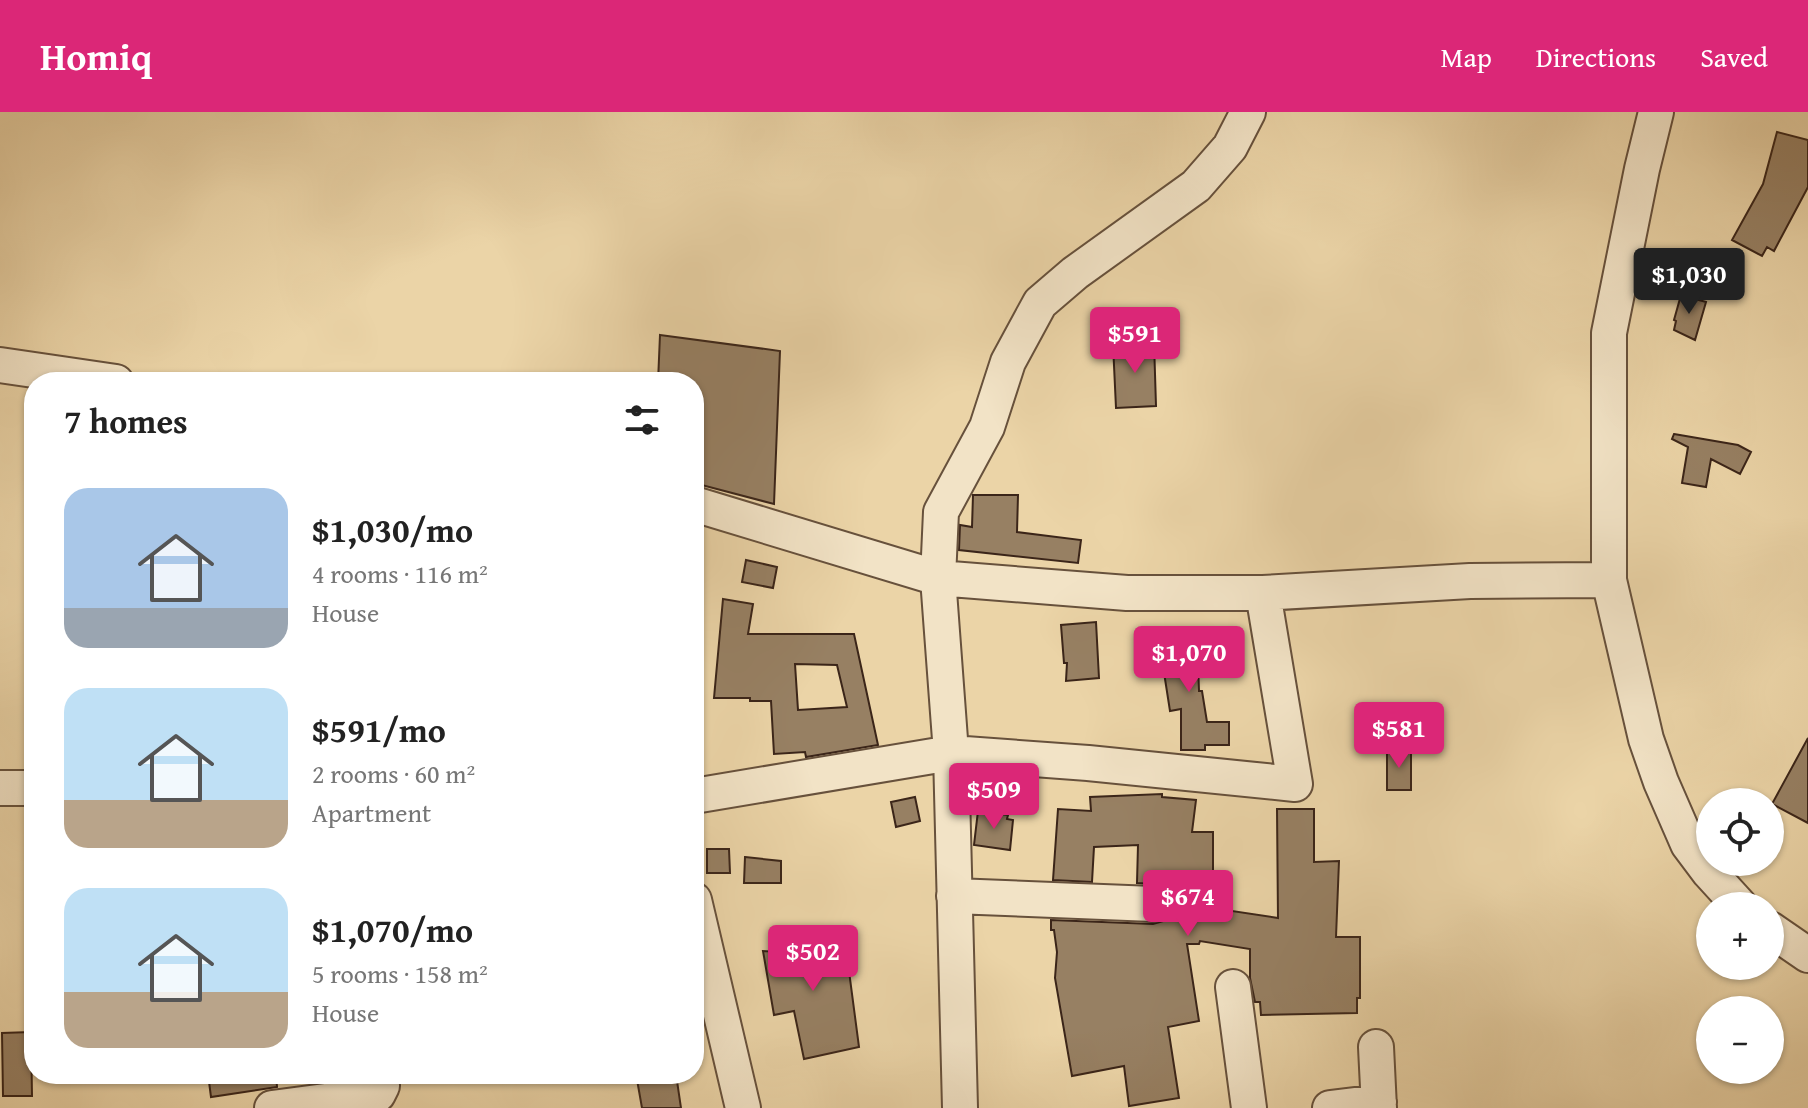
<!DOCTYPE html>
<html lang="en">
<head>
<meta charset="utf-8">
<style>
  :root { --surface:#fff; --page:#f6f6f6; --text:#222; --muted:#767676; --accent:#db2777 }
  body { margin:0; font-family:"Gentium Book Plus",serif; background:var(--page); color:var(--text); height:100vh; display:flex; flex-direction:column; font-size:30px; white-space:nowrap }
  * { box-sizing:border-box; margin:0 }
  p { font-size:26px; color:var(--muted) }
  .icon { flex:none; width:44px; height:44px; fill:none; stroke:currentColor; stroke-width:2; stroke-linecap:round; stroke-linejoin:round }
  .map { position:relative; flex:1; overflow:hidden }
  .panel { position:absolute; left:24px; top:260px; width:680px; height:712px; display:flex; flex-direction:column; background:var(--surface); border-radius:32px; box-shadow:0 2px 6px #0004 }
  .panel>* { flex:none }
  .tools { position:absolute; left:1696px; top:676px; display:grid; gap:16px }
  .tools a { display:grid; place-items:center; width:88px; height:88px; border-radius:50%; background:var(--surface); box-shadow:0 2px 6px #0004; font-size:40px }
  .price { position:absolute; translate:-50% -68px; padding:0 18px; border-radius:8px; background:var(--accent); color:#fff; font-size:26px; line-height:52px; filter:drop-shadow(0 2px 4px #0008) }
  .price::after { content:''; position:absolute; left:50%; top:48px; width:24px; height:18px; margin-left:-12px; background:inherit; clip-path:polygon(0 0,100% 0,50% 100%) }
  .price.current { background:#222; color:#fff }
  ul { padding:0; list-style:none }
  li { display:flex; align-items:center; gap:24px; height:200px; padding:0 40px }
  li span { display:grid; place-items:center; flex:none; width:224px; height:160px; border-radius:24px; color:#555 }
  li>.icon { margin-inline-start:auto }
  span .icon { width:96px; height:96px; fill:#fffc; stroke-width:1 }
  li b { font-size:34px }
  h2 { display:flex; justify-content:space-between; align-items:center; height:96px; padding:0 40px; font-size:34px }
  header { display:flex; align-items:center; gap:48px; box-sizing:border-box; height:112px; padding:0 40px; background:var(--accent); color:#fff }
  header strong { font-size:38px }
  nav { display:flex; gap:44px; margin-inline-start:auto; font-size:28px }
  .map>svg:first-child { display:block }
  .building { fill:#978063; stroke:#3b2519; stroke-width:2; fill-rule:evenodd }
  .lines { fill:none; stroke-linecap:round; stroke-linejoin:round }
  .minor-casing { stroke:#67513c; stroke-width:38 }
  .minor { stroke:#f2e3c6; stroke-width:34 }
</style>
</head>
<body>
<header>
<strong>Homiq</strong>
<nav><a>Map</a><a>Directions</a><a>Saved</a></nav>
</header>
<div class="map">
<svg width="1808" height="996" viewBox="0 0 1808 996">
  <rect width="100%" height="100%" fill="#ebd4a7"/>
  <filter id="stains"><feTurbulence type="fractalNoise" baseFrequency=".0025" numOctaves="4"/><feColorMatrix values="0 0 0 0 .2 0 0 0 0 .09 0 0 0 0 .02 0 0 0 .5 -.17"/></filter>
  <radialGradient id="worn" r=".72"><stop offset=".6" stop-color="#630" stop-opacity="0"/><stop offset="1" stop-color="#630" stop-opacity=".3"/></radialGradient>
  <path class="building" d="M1777,20L1808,28V75L1774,139L1767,135L1762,144L1732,128L1763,72Z
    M1681,183L1706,190L1695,228L1674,218L1676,209L1674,208Z
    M660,223L780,239L774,392L694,371V270H658Z
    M1154,230L1156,294L1116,296L1113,232Z
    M1674,322L1738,333L1751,340L1740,362L1711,347L1706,375L1682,371L1688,335L1672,327Z
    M973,383H1018L1017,420L1081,428L1078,451L959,438L960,413L972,415Z
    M746,448L777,455L773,476L742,470Z
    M723,487L753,492L748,522H854L878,633L806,645L805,640L774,642L771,589H750V586H714ZM795,552L837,553L847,595L798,598Z
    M1096,510L1099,566L1066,569L1067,551H1064L1061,513Z
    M1197,525L1199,579H1202L1207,610H1229V633H1205V638H1181V597L1170,599L1163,554L1158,555V526Z
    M1808,626V711L1772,692Z
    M1387,637H1411V678H1387Z
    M1162,682V685L1196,688L1192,720H1213V768L1228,769L1225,798L1278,806L1277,697H1314V750L1339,749L1336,825H1360V886H1357V901L1261,903L1260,890H1255L1250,866V837L1200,829L1199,832H1187L1199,909L1168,915L1179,986L1129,994L1124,954L1072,964L1055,866L1057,840L1054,818H1051V808L1153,812L1163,809L1170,802L1173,794L1171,783L1163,775L1154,772L1137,771L1138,733L1094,735L1092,770L1053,768L1058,697L1091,699L1090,685Z
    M915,685L920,709L896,715L891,690Z
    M978,699L1008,703L1007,707L1013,708L1010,738L974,733Z
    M707,737H729L730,761H707Z
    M745,745L781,749V771H744Z
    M780,818L812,820V825L821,826L819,842L847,844L859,935L804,947L794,899L774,903L763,839L779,840Z
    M31,920L32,984H3L2,921Z
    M208,962H276L277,975L211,985Z
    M636,962H676L681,996H642Z"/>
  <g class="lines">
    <g class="minor-casing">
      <path id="minor" d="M1656,0L1642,57L1609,221V468L1646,627L1661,670L1688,732L1709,760L1740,794
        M0,253L116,270
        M694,392L938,466L1127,481H1263L1470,469L1609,468
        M0,676H34
        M694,684L951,641L1088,651L1295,672L1263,481
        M954,784L1153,792
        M694,788L743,996
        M1770,817L1808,843
        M1233,875L1249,996
        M1376,935L1379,996
        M272,996L378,982L382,974L381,962
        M960,996L951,641L938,466L941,400L987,315L1008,250L1040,191L1075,161L1196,74L1230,35L1248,0
        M1330,996L1379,990"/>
    </g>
    <use href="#minor" class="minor"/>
  </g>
  <rect width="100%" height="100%" filter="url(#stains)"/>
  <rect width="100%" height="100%" fill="url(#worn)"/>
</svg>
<div class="tools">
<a><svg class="icon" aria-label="locate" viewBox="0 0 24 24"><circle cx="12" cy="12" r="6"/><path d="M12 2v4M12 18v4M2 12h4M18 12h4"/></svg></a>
<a>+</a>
<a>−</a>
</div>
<b class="price current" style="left:1689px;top:204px">$1,030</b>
<b class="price" style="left:1135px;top:263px">$591</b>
<b class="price" style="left:1189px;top:582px">$1,070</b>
<b class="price" style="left:1399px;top:658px">$581</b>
<b class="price" style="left:994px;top:719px">$509</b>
<b class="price" style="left:1188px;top:826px">$674</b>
<b class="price" style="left:813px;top:881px">$502</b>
<section class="panel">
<h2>7 homes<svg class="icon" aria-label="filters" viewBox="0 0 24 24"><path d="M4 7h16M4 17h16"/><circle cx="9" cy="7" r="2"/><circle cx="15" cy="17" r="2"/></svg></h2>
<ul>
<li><span style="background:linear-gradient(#a9c7e8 75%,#9aa5b1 0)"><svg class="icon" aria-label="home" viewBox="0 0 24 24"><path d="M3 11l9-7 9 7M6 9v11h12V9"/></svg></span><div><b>$1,030/mo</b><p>4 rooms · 116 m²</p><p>House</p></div></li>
<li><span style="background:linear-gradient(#bfe0f5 70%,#b9a48a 0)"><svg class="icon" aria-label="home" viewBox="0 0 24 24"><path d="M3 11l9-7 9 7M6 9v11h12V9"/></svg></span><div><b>$591/mo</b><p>2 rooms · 60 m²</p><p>Apartment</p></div></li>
<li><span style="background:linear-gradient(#bfe0f5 65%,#b9a48a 0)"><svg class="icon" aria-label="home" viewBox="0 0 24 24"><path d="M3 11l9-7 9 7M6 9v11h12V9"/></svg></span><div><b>$1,070/mo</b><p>5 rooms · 158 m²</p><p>House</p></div></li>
</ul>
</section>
</div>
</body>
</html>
